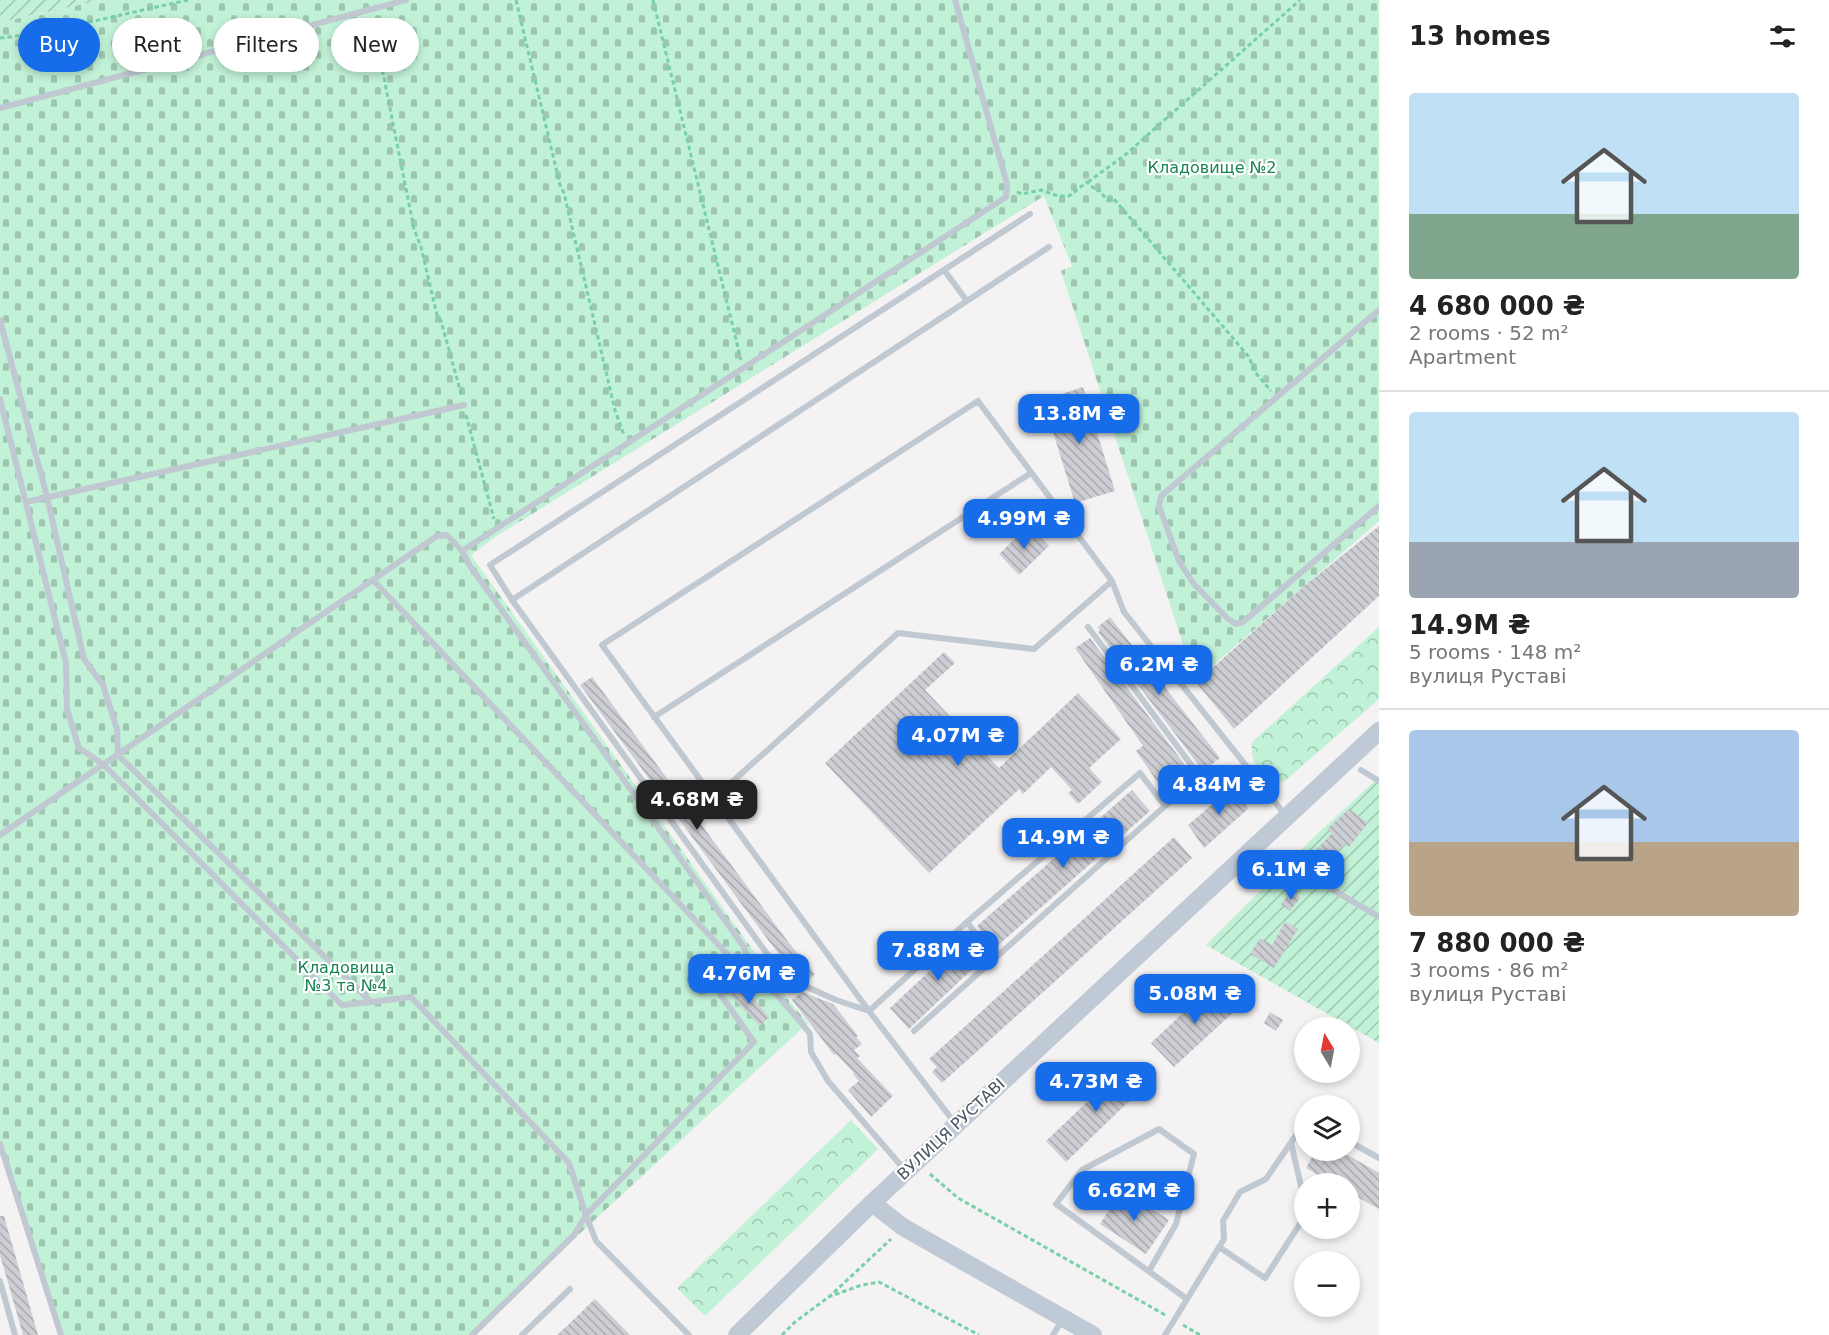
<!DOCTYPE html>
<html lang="en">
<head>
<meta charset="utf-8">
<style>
  :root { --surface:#fff; --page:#f2f2f2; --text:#222; --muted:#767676; --line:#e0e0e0; --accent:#176ce9 }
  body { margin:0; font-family:"DejaVu Sans",sans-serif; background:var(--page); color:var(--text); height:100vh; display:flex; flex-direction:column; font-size:22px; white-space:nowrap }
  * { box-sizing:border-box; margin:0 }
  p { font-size:20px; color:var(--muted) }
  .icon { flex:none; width:33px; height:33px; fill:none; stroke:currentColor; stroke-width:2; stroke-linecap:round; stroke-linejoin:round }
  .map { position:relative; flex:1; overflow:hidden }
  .drawer { display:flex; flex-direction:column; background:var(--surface); width:450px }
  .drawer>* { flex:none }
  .banner { position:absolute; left:18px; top:18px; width:570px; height:54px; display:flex; gap:12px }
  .needle { width:39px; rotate:350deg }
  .fabs { position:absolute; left:1294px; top:1017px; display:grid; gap:12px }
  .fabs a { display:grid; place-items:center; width:66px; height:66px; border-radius:50%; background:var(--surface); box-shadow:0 3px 9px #0003; font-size:30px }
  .price { position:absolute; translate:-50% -51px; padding:0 14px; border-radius:12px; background:var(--accent); color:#fff; font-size:20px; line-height:39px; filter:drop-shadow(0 2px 3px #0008) }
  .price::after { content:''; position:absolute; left:50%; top:36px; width:18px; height:14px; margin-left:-9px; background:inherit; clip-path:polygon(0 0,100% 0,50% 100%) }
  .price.selected { background:#222; color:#fff }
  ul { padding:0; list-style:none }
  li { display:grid; align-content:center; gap:12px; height:318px; padding:0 30px }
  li+li { border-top:2px solid var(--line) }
  li span { display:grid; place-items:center; height:186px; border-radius:6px; color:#555 }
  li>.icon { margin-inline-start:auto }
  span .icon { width:108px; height:108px; fill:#fffc; stroke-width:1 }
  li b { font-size:26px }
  h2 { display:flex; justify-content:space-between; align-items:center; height:72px; padding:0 30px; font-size:26px }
  .tag { padding:0 21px; border-radius:27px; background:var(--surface); box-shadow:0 3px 9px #0003; font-size:21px; line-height:54px }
  .tag.selected { background:var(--accent); color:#fff }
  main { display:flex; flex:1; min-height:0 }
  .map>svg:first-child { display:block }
  .forest { fill:url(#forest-crowns) }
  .cemetery { fill:url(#cemetery-stones) }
  .garden { fill:url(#garden-furrows) }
  .building { fill:url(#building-back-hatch) }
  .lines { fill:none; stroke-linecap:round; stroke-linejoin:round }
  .path { stroke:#78d0a8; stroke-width:3; stroke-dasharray:4.5 3; stroke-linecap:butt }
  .lane { stroke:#c0c9d1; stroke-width:6 }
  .secondary { stroke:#c0cad6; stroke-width:18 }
  .labels { text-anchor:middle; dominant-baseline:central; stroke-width:4.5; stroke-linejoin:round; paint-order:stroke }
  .park-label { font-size:16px; fill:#168552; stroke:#fff }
  .street-label { font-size:16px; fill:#495560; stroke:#fff }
</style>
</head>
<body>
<main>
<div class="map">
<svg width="1379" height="1335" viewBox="0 0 1379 1335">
  <defs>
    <pattern id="forest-crowns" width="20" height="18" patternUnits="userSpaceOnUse" patternTransform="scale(1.5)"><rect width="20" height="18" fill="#c1f1d6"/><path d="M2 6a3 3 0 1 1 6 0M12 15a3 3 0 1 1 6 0" fill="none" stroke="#9fc6b1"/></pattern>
    <pattern id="cemetery-stones" width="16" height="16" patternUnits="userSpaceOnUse" patternTransform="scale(1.5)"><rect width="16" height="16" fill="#c1f1d6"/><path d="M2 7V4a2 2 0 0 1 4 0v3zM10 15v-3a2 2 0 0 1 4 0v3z" fill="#9fc6b1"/></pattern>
    <pattern id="garden-furrows" width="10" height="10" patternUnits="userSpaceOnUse" patternTransform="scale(1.5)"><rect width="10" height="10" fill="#c1f1d6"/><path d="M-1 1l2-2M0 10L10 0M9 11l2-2" fill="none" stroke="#9fc6b1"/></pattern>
    <pattern id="building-back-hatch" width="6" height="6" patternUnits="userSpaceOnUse" patternTransform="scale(1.5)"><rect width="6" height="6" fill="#ccced4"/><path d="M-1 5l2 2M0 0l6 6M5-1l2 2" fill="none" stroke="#a8aaaf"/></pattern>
  </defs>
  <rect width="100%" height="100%" fill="#f4f2f2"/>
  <path class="forest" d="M1379,627V699L1286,780L1274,784C1259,772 1250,762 1252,742Z
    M851,1120L878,1149L705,1316L677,1288Z"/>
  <path class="cemetery" d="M102,0H1379V521L1195,681L1061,271L1072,266L1044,196L495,537L471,555L790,1002L808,1023L470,1335H63L0,1141V22Z"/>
  <path class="garden" d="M0,0H102L0,22Z
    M1379,777V1043L1206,945L1315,836Z"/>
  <path class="building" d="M1083,387L1115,491L1075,503L1043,400Z
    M1029,525L1049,546L1019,575L999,554Z
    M1379,526V596L1234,729L1195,681L1207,670L1208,672L1303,587Z
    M1110,617L1220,758L1203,771L1098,632L1100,631L1098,627Z
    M1090,638L1194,777L1168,797L1136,751L1143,746L1075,648Z
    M944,652L955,663L925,690L999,768L1078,693L1121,739L1089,768L1102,782L1078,804L1068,793L1072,790L1051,767L1023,794L1019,789L929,873L825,763Z
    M592,677L789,943L815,974L807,981L798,977L771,944L580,685Z
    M1236,784L1248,809L1204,848L1188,825Z
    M1132,790L1150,811L994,949L977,926Z
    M1349,809L1368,823L1349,847L1345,843L1317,874L1307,865L1305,867L1295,861L1299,857L1305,862L1332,833L1327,829Z
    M1174,837L1192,858L942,1083L932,1072L937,1067L929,1059Z
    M1292,891L1300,898L1290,911L1281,904Z
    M1285,922L1298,929L1274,968L1250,954L1260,938L1272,945Z
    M969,934L986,956L909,1029L890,1008Z
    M1215,983L1238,1008L1174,1067L1151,1043Z
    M737,985L745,993L747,991L769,1017L760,1026L728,993Z
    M802,992L833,1004L858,1036L856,1037L862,1044L854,1050L860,1056L857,1058L893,1096L871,1117L848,1090L859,1081L853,1074L854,1073L836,1054L834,1055L792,1000Z
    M1270,1012L1283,1020L1276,1031L1264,1023Z
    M1127,1064L1147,1084L1066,1162L1046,1141Z
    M1316,1150H1339L1379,1173V1209L1350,1193V1184H1333L1306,1168Z
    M1122,1190L1169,1220L1146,1254L1100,1224Z
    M0,1216H4L38,1335H23L0,1255Z
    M595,1299L630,1335H557L568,1325Z"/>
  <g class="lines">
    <path class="path" d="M516,0L560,185L564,193L615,410L624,435
      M653,0L741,360
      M368,20L378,48L414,229L421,247L437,315L441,321L462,397
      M0,38L36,34L188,0
      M1088,182L1125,155L1300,0
      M1017,192L1022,194L1041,190L1058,196H1069L1087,182L1097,191L1099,190L1107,200L1114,199L1249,357L1255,372L1271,391
      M466,415L494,519
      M930,1174L958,1198L1167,1316
      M828,1297L862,1285L879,1282L979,1335
      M1183,1325L1200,1335
      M782,1335L795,1322L830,1296L891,1239"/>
    <path class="lane" d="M0,108L406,0
      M1049,247L512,600L783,976L836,1000L869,1011L967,922L1140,773L1165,806
      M944,270L967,301
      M1379,310L1161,496L1159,506L1179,561L1193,583L1228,619L1236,624L1243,622L1379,506
      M0,320L47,497L84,659L103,685L117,729L118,755L371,1002L411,997L569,1163L586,1215L574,1235L472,1335
      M0,399L66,663L67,709L79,748L104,765L342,1005L371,1002
      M26,502L464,405
      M373,580L731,958L750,964L804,1026L810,1034L811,1052L828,1081L904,1169
      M512,600L490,565L1030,214
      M654,717L1031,473
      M1361,770L1379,781
      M714,798L898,633L1034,649L1112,581
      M0,835L437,536L447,535L462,551
      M1271,853L1379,917
      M967,922L994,958
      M914,1031L1165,806L1201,778L1088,627
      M954,1122L869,1011L602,645L978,401L1112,581L1124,612L1286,816
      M1350,1142L1379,1158
      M1291,1143L1305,1203
      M0,1144L61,1335
      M1219,1247L1265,1278L1305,1216
      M1149,1271L1176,1224L1194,1154L1159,1129L1082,1170L1056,1204L1187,1299
      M0,1281L15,1335
      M522,1335L570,1289
      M689,1335L596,1241L586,1215L754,1042L720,994L750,964L744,947L470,566L462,551L1006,197L1007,184L955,0
      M1053,1335L1062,1320
      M1165,1335L1224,1239L1223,1221L1240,1192L1266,1179L1305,1122"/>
    <path class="secondary" d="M872,1203L903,1227L1093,1335
      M737,1335L872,1203L1379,731"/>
  </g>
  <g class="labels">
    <g class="park-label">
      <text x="1212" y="167">Кладовище №2</text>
      <text x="346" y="967">Кладовища<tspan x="346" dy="18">№3 та №4</tspan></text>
    </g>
    <g class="street-label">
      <text transform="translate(951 1129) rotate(-43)">ВУЛИЦЯ РУСТАВІ</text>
    </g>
  </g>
</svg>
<div class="fabs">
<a><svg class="needle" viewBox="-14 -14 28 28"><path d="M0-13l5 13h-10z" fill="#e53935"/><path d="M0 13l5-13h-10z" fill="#767676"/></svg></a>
<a><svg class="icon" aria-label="layers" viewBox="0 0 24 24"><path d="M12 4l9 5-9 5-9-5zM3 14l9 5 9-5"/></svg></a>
<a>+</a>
<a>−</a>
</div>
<b class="price" style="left:1079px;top:445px">13.8M ₴</b>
<b class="price" style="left:1024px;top:550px">4.99M ₴</b>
<b class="price" style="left:1159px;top:696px">6.2M ₴</b>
<b class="price" style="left:958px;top:767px">4.07M ₴</b>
<b class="price" style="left:1219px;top:816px">4.84M ₴</b>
<b class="price selected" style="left:697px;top:831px">4.68M ₴</b>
<b class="price" style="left:1063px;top:869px">14.9M ₴</b>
<b class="price" style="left:1291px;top:901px">6.1M ₴</b>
<b class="price" style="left:938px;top:982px">7.88M ₴</b>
<b class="price" style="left:749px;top:1005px">4.76M ₴</b>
<b class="price" style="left:1195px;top:1025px">5.08M ₴</b>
<b class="price" style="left:1096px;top:1113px">4.73M ₴</b>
<b class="price" style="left:1134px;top:1222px">6.62M ₴</b>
<div class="banner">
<a class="tag selected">Buy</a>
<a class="tag">Rent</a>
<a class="tag">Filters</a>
<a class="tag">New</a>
</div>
</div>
<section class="drawer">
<h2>13 homes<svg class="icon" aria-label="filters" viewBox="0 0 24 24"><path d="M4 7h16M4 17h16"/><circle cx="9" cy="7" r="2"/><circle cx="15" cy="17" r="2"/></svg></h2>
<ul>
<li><span style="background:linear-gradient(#bfe0f5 65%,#7fa58c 0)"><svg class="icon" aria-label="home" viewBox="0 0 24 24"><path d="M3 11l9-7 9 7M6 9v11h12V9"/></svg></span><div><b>4 680 000 ₴</b><p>2 rooms · 52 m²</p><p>Apartment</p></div></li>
<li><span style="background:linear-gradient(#bfe0f5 70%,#9aa5b1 0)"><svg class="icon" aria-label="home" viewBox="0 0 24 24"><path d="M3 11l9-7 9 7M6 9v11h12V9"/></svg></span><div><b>14.9M ₴</b><p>5 rooms · 148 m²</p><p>вулиця Руставі</p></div></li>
<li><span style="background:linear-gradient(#a9c7e8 60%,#b9a48a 0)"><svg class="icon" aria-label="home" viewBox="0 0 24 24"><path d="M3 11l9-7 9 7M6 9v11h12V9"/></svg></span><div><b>7 880 000 ₴</b><p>3 rooms · 86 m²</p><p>вулиця Руставі</p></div></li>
</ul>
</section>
</main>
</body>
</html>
